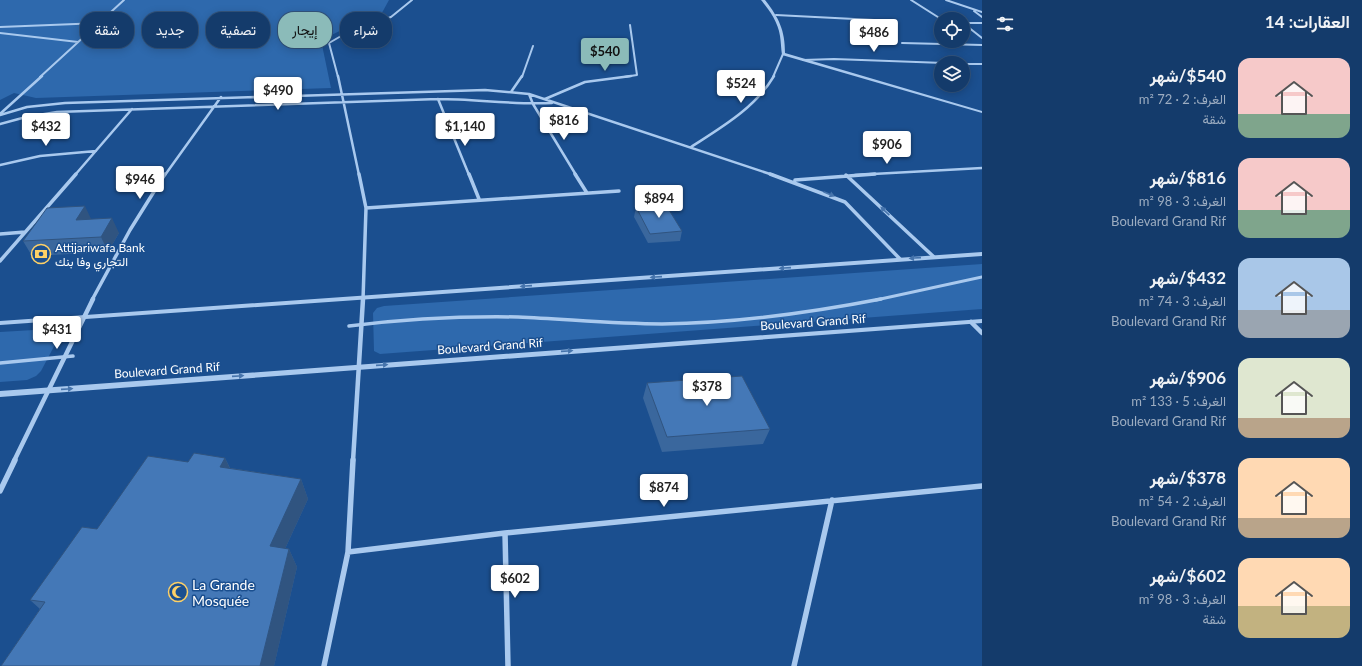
<!DOCTYPE html>
<html lang="ar">
<head>
<meta charset="utf-8">
<style>
  :root { --surface:#143b6b; --page:#214673; --text:#f1f3f6; --muted:#9dadc1; --line:#33557e; --accent:#8bbbb9 }
  body { margin:0; font-family:Lato,Vazirmatn,sans-serif; background:var(--page); color:var(--text); direction:rtl; height:100vh; display:flex; flex-direction:column; font-size:15px; white-space:nowrap }
  * { box-sizing:border-box; margin:0 }
  p { font-size:13px; color:var(--muted) }
  .icon { flex:none; width:22px; height:22px; fill:none; stroke:currentColor; stroke-width:2; stroke-linecap:round; stroke-linejoin:round }
  .map { position:relative; flex:1; overflow:hidden; direction:ltr }
  .sheet { display:flex; flex-direction:column; background:var(--surface); width:380px }
  .sheet>* { flex:none }
  .hud { position:absolute; left:12px; top:12px; width:380px; height:36px; direction:rtl; display:flex; gap:8px }
  .controls { position:absolute; left:934px; top:12px; display:grid; gap:8px }
  .controls a { display:grid; place-items:center; width:36px; height:36px; border-radius:50%; background:var(--surface); box-shadow:0 2px 10px #0003,0 0 0 1px var(--line); font-size:20px }
  .price { position:absolute; translate:-50% -34px; padding:0 9px; border-radius:4px; background:#fff; color:#222; font-size:13px; line-height:26px; filter:drop-shadow(0 1px 2px #0008) }
  .price::after { content:''; position:absolute; left:50%; top:24px; width:12px; height:9px; margin-left:-6px; background:inherit; clip-path:polygon(0 0,100% 0,50% 100%) }
  .price.active { background:var(--accent); color:#111 }
  ul { padding:0; list-style:none }
  li { display:flex; align-items:center; gap:12px; height:100px; padding:0 12px }
  li span { display:grid; place-items:center; flex:none; width:112px; height:80px; border-radius:12px; color:#555 }
  li>.icon { margin-inline-start:auto }
  span .icon { width:48px; height:48px; fill:#fffc; stroke-width:1 }
  li b { font-size:17px }
  h2 { display:flex; justify-content:space-between; align-items:center; height:48px; padding:0 12px; font-size:17px }
  .pill { padding:0 14px; border-radius:16px; background:var(--surface); box-shadow:0 2px 10px #0003,0 0 0 1px var(--line); font-size:14px; line-height:36px }
  .pill.active { background:var(--accent); color:#111 }
  main { display:flex; flex:1; min-height:0 }
  .map>svg:first-child { display:block }
  .green { fill:#2e69ad }
  .lines { fill:none; stroke-linecap:round; stroke-linejoin:round }
  .pedestrian-far1 { stroke:#a9c9ee; stroke-width:3 }
  .pedestrian { stroke:#a9c9ee; stroke-width:3.5 }
  .minor-far4 { stroke:#a9c9ee; stroke-width:2 }
  .minor-far3 { stroke:#a9c9ee; stroke-width:2.5 }
  .minor-far2 { stroke:#a9c9ee; stroke-width:3.5 }
  .minor-far1 { stroke:#a9c9ee; stroke-width:4.5 }
  .minor { stroke:#a9c9ee; stroke-width:5.5 }
  .tertiary { fill:#a9c9ee; fill-rule:evenodd }
  .wall { fill:#3a679d }
  .shaded-wall { fill:#305480 }
  .building { fill:#4478b7; stroke:#305480 }
  .oneway { fill:#4674ac }
  .labels { text-anchor:middle; dominant-baseline:central; stroke-width:3; stroke-linejoin:round; paint-order:stroke }
  .poi-label { font-size:12px; fill:#fff; stroke:#1b4f8f; text-anchor:start }
  .street-label { font-size:12px; fill:#fff; stroke:#1b4f8f }
  .near-poi-label { font-size:14px; fill:#fff; stroke:#1b4f8f; text-anchor:start }
</style>
</head>
<body>
<main>
<section class="sheet">
<h2>العقارات: 14<svg class="icon" aria-label="filters" viewBox="0 0 24 24"><path d="M4 7h16M4 17h16"/><circle cx="9" cy="7" r="2"/><circle cx="15" cy="17" r="2"/></svg></h2>
<ul>
<li><span style="background:linear-gradient(#f6c9c9 70%,#7fa58c 0)"><svg class="icon" aria-label="home" viewBox="0 0 24 24"><path d="M3 11l9-7 9 7M6 9v11h12V9"/></svg></span><div><b>$540/شهر</b><p>الغرف: 2 · 72 m²</p><p>شقة</p></div></li>
<li><span style="background:linear-gradient(#f6c9c9 65%,#7fa58c 0)"><svg class="icon" aria-label="home" viewBox="0 0 24 24"><path d="M3 11l9-7 9 7M6 9v11h12V9"/></svg></span><div><b>$816/شهر</b><p>الغرف: 3 · 98 m²</p><p>Boulevard Grand Rif</p></div></li>
<li><span style="background:linear-gradient(#a9c7e8 65%,#9aa5b1 0)"><svg class="icon" aria-label="home" viewBox="0 0 24 24"><path d="M3 11l9-7 9 7M6 9v11h12V9"/></svg></span><div><b>$432/شهر</b><p>الغرف: 3 · 74 m²</p><p>Boulevard Grand Rif</p></div></li>
<li><span style="background:linear-gradient(#dfe7d0 75%,#b9a48a 0)"><svg class="icon" aria-label="home" viewBox="0 0 24 24"><path d="M3 11l9-7 9 7M6 9v11h12V9"/></svg></span><div><b>$906/شهر</b><p>الغرف: 5 · 133 m²</p><p>Boulevard Grand Rif</p></div></li>
<li><span style="background:linear-gradient(#ffd9b3 75%,#b9a48a 0)"><svg class="icon" aria-label="home" viewBox="0 0 24 24"><path d="M3 11l9-7 9 7M6 9v11h12V9"/></svg></span><div><b>$378/شهر</b><p>الغرف: 2 · 54 m²</p><p>Boulevard Grand Rif</p></div></li>
<li><span style="background:linear-gradient(#ffd9b3 60%,#c2b280 0)"><svg class="icon" aria-label="home" viewBox="0 0 24 24"><path d="M3 11l9-7 9 7M6 9v11h12V9"/></svg></span><div><b>$602/شهر</b><p>الغرف: 3 · 98 m²</p><p>شقة</p></div></li>
</ul>
</section>
<div class="map">
<svg width="982" height="666" viewBox="0 0 982 666">
  <rect width="100%" height="100%" fill="#1b4f8f"/>
  <path class="green" d="M0,0H389L378,20L348,27L321,40L331,88L36,98L14,93L0,100Z
    M982,264V309L380,354L374,351L373,313L377,308L384,306Z
    M51,329L60,335L41,371L36,376L27,380L0,382V332Z"/>
  <g class="lines">
    <path class="pedestrian-far1" d="M876,300L982,277"/>
    <path class="pedestrian" d="M349,326C405,319 461,316 518,317C566,319 614,324 662,324C736,323 809,313 881,299
      M0,363L73,356"/>
    <path class="minor-far4" d="M911,0L941,19
      M946,0L982,12
      M974,11L982,17
      M776,15L874,20
      M963,23L982,38
      M963,23H982
      M0,27L101,23
      M0,33L78,42
      M902,43L982,45
      M803,60L834,59L944,63
      M963,64H982
      M40,77L124,0
      M338,77L329,43L348,32L391,17L412,0
      M522,77L533,46
      M624,77L637,75L630,25
      M773,77L783,54"/>
    <path class="minor-far3" d="M338,76L359,175
      M511,92L522,76
      M529,94L533,104L576,175
      M438,99L469,175
      M545,99L585,82L631,76
      M1,113L42,76
      M0,115L27,107L65,103L485,90L529,94L773,175
      M0,124L26,117L57,112L438,99C476,99 514,105 552,103
      M691,147C722,127 755,108 774,76
      M0,165L40,156L96,151
      M75,175L132,109
      M165,175L221,97
      M855,175L982,168"/>
    <path class="minor-far2" d="M359,174L366,208L363,300
      M469,174L479,199
      M575,174L587,193
      M770,174L845,202L900,259
      M846,175L934,257
      M795,180L875,174
      M366,208L619,191
      M0,234L25,232
      M0,261L76,174
      M92,300L130,230L165,174"/>
    <path class="minor-far1" d="M971,322L982,333
      M14,461L93,299
      M353,461L363,299"/>
    <path class="minor" d="M0,491L15,460
      M505,533L508,666
      M348,552L505,533L982,486
      M324,666L348,552L353,460
      M794,666L832,500"/>
    <path class="tertiary" d="M761,0H765C779,18 785,30 785,53L982,111V113L782,55C781,49 781,42 780,36C778,22 770,11 761,0Z
      M982,252V256L0,325V321Z
      M982,319V323L0,397V391Z"/>
  </g>
  <path class="wall" d="M636,207L682,231L680,241L648,243L634,217Z
    M91,219L119,233L108,252L32,256L23,241Z
    M647,383L770,429L763,444L662,452L643,398Z
    M225,458L230,468L301,479L308,499L285,549H289L297,567L274,666H1L40,609L30,600L97,529L188,462Z"/>
  <path class="shaded-wall" d="M85,206L92,221L76,220Z
    M112,218L119,233L108,252L101,237Z
    M225,458L234,477L220,467Z
    M301,479L308,499L278,564L270,546Z
    M289,549L297,567L274,666H260Z"/>
  <path class="building" d="M666,205L682,231L650,234L636,207Z
    M85,206L76,220L112,218L101,237L23,241L47,208Z
    M742,376L770,429L667,437L647,383Z
    M194,453L225,458L220,467L301,479L270,546L289,549L260,666H1L45,602L30,600L82,527L97,529L148,456L188,462Z"/>
  <defs><path id="oneway-solid" d="M-6-.8H1V-3.2L6.5 0L1 3.2V.8H-6Z"/></defs>
  <g class="oneway">
    <use href="#oneway-solid" transform="translate(829 194) rotate(23)"/>
    <use href="#oneway-solid" transform="translate(885 211) rotate(-137)"/>
    <use href="#oneway-solid" transform="translate(915 258) rotate(176)"/>
    <use href="#oneway-solid" transform="translate(785 268) rotate(176)"/>
    <use href="#oneway-solid" transform="translate(656 277) rotate(176)"/>
    <use href="#oneway-solid" transform="translate(526 286) rotate(176)"/>
    <use href="#oneway-solid" transform="translate(567 351) rotate(-4)"/>
    <use href="#oneway-solid" transform="translate(382 365) rotate(-4)"/>
    <use href="#oneway-solid" transform="translate(238 376) rotate(-4)"/>
    <use href="#oneway-solid" transform="translate(67 389) rotate(-4)"/>
  </g>
  <defs>
    <g id="bank-ring" transform="scale(1)"><circle r="9.5" fill="#1b4f8f" stroke="#ffd166" stroke-width="1.5"/><path d="M-6-4H6V4H-6ZM0-2.3a2.3 2.3 0 1 0 0 4.6a2.3 2.3 0 1 0 0-4.6Z" fill="#ffd166"/></g>
    <g id="mosque-ring" transform="scale(1)"><circle r="9.5" fill="#1b4f8f" stroke="#ffd166" stroke-width="1.5"/><path d="M3.5-4.9A6 6 0 1 0 3.5 4.9A5 5 0 1 1 3.5-4.9Z" fill="#ffd166"/></g>
  </defs>
  <g fill-rule="evenodd">
    <use href="#bank-ring" x="41" y="254"/>
    <use href="#mosque-ring" x="178" y="592"/>
  </g>
  <g class="labels">
    <g class="poi-label">
      <text x="55" y="247">Attijariwafa Bank<tspan x="55" dy="14">التجاري وفا بنك</tspan></text>
    </g>
    <g class="street-label">
      <text transform="translate(813 322) rotate(-4)">Boulevard Grand Rif</text>
      <text transform="translate(490 346) rotate(-4)">Boulevard Grand Rif</text>
      <text transform="translate(167 370) rotate(-4)">Boulevard Grand Rif</text>
    </g>
    <g class="near-poi-label">
      <text x="192" y="584">La Grande<tspan x="192" dy="16">Mosquée</tspan></text>
    </g>
  </g>
</svg>
<div class="controls">
<a><svg class="icon" aria-label="locate" viewBox="0 0 24 24"><circle cx="12" cy="12" r="6"/><path d="M12 2v4M12 18v4M2 12h4M18 12h4"/></svg></a>
<a><svg class="icon" aria-label="layers" viewBox="0 0 24 24"><path d="M12 4l9 5-9 5-9-5zM3 14l9 5 9-5"/></svg></a>
</div>
<b class="price" style="left:874px;top:53px">$486</b>
<b class="price active" style="left:605px;top:72px">$540</b>
<b class="price" style="left:741px;top:104px">$524</b>
<b class="price" style="left:278px;top:111px">$490</b>
<b class="price" style="left:564px;top:141px">$816</b>
<b class="price" style="left:46px;top:147px">$432</b>
<b class="price" style="left:465px;top:147px">$1,140</b>
<b class="price" style="left:887px;top:165px">$906</b>
<b class="price" style="left:140px;top:200px">$946</b>
<b class="price" style="left:659px;top:219px">$894</b>
<b class="price" style="left:57px;top:350px">$431</b>
<b class="price" style="left:707px;top:407px">$378</b>
<b class="price" style="left:664px;top:508px">$874</b>
<b class="price" style="left:515px;top:599px">$602</b>
<div class="hud">
<a class="pill">شراء</a>
<a class="pill active">إيجار</a>
<a class="pill">تصفية</a>
<a class="pill">جديد</a>
<a class="pill">شقة</a>
</div>
</div>
</main>
</body>
</html>
